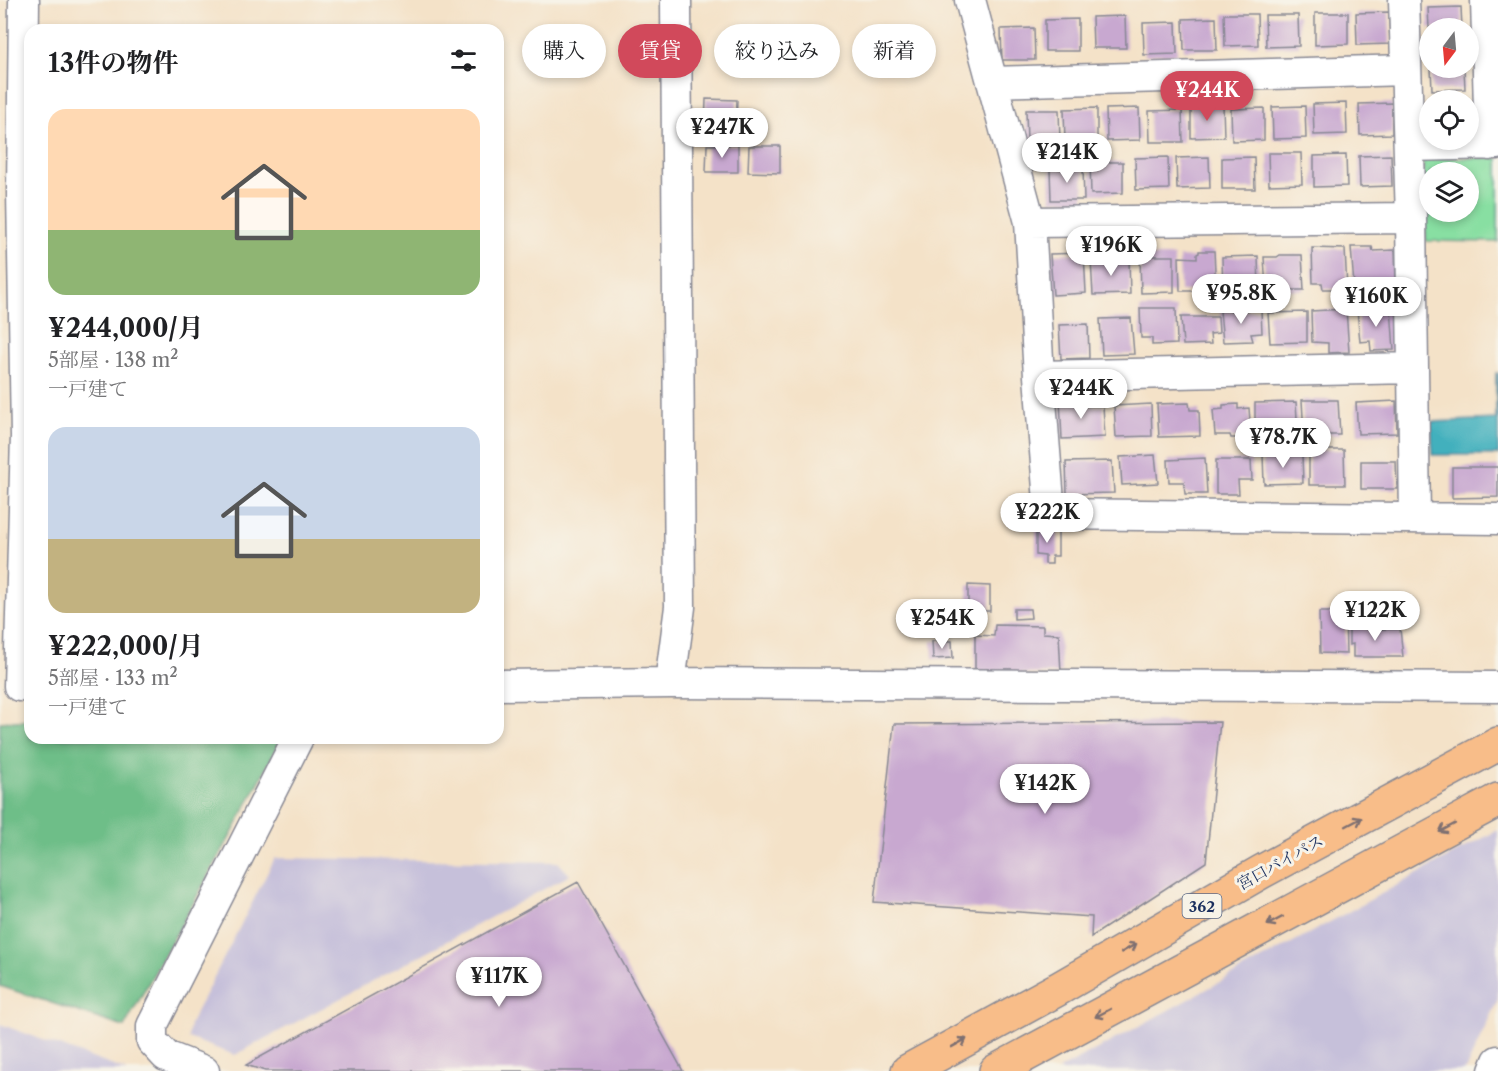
<!DOCTYPE html>
<html lang="ja">
<head>
<meta charset="utf-8">
<style>
  :root { --surface:#fff; --page:#f6f6f6; --text:#202124; --muted:#757577; --accent:#d1495b }
  body { margin:0; font-family:"Libre Caslon Text","Noto Serif JP",serif; background:var(--page); color:var(--text); height:100vh; display:flex; flex-direction:column; font-size:22px; white-space:nowrap }
  * { box-sizing:border-box; margin:0 }
  p { font-size:20px; color:var(--muted) }
  .icon { flex:none; width:33px; height:33px; fill:none; stroke:currentColor; stroke-width:2; stroke-linecap:round; stroke-linejoin:round }
  .map { position:relative; flex:1; overflow:hidden }
  .drawer { position:absolute; left:24px; top:24px; width:480px; height:720px; display:flex; flex-direction:column; background:var(--surface); border-radius:18px; box-shadow:0 3px 9px #0003 }
  .drawer>* { flex:none }
  .top-card { position:absolute; left:522px; top:24px; width:570px; height:54px; display:flex; gap:12px }
  .needle { width:39px; rotate:196deg }
  .buttons { position:absolute; left:1419px; top:18px; display:grid; gap:12px }
  .buttons a { display:grid; place-items:center; width:60px; height:60px; border-radius:50%; background:var(--surface); box-shadow:0 3px 9px #0003; font-size:30px }
  .price { position:absolute; translate:-50% -51px; padding:0 14px; border-radius:21px; background:#fff; color:#222; font-size:20px; line-height:39px; filter:drop-shadow(0 2px 3px #0008) }
  .price::after { content:''; position:absolute; left:50%; top:36px; width:18px; height:14px; margin-left:-9px; background:inherit; clip-path:polygon(0 0,100% 0,50% 100%) }
  .price.on { background:var(--accent); color:#fff }
  ul { padding:0; list-style:none }
  li { display:grid; align-content:center; gap:12px; height:318px; padding:0 24px }
  li span { display:grid; place-items:center; height:186px; border-radius:18px; color:#555 }
  li>.icon { margin-inline-start:auto }
  span .icon { width:108px; height:108px; fill:#fffc; stroke-width:1 }
  li b { font-size:26px }
  h2 { display:flex; justify-content:space-between; align-items:center; height:72px; padding:0 24px; font-size:26px }
  .pill { padding:0 21px; border-radius:27px; background:var(--surface); box-shadow:0 3px 9px #0003; font-size:21px; line-height:54px }
  .pill.on { background:var(--accent); color:#fff }
  .map>svg:first-child { display:block }
  .industrial { fill:#c6c0da }
  .green { fill:#88dfa2; stroke:#528780; stroke-width:1.5; fill-rule:evenodd }
  .forest { fill:#6ebe88; stroke:#447673; stroke-width:1.5 }
  .water { fill:#42b0bd; stroke:#2e708e; stroke-width:1.5 }
  .building { fill:#c8a8d0 }
  .lines { fill:none; stroke-linecap:round; stroke-linejoin:round }
  .street-casing { stroke:#888893; stroke-width:33 }
  .highway-casing { stroke:#888893; stroke-width:36 }
  .street { stroke:#fff; stroke-width:30 }
  .highway { stroke:#f8bd89; stroke-width:33 }
  .oneway { stroke:#7e6f71 }
  .labels { text-anchor:middle; dominant-baseline:central; stroke-width:6; stroke-linejoin:round; paint-order:stroke }
  .shield { fill:#f7f3e8; stroke:#5d6a87; stroke-width:1.5 }
  .shield-label { font-size:15px; font-weight:bold; fill:#1b2f5e }
  .street-label { font-size:16px; fill:#1b2f5e; stroke:#f7f3e8 }
</style>
</head>
<body>
<div class="map">
<svg width="1498" height="1071" viewBox="0 0 1498 1071">
  <rect width="100%" height="100%" fill="#f7f3e8"/>
  <filter id="ink" filterUnits="userSpaceOnUse"><feTurbulence type="fractalNoise" baseFrequency=".0167" numOctaves="2"/><feDisplacementMap in="SourceGraphic" scale="12" xChannelSelector="R" yChannelSelector="G"/><feConvolveMatrix kernelMatrix="1 2 1 2 8 2 1 2 1" color-interpolation-filters="sRGB"/></filter>
  <filter id="wash" filterUnits="userSpaceOnUse"><feTurbulence type="fractalNoise" baseFrequency=".008" numOctaves="4" result="noise"/><feDisplacementMap in="SourceGraphic" scale="24" xChannelSelector="R" yChannelSelector="G"/><feGaussianBlur stdDeviation="1.35" result="paint"/><feColorMatrix in="noise" values="0 0 0 0 0 0 0 0 0 0 0 0 0 0 0 0 0 1.4 0 .05"/><feComposite in="paint" operator="in"/></filter>
  <g filter="url(#wash)">
    <rect width="100%" height="100%" fill="#f4e2c8"/>
    <path class="industrial" d="M1498,830V999L1465,1071H1057Z
      M275,858L558,862L570,875L235,1055L188,1038L190,1024Z
      M0,1024L127,1071H0Z"/>
    <path class="green" d="M1423,158H1498V242L1426,241ZM1430,172H1468V212H1430Z"/>
    <path class="forest" d="M30,720V738H282L235,828L124,1027L0,986V722Z"/>
    <path class="water" d="M1496,373H1498V455H1433L1431,422L1496,419Z"/>
    <g id="blocks">
      <path class="building" d="M1461,7L1462,28H1429L1428,8Z
        M1389,12L1390,44L1357,45L1356,13Z
        M1315,13H1348V44L1315,45Z
        M1224,14H1257L1258,45L1225,46Z
        M1265,15H1298L1299,46L1266,47Z
        M1125,16L1126,48H1093L1092,17Z
        M1216,18L1217,50H1184L1183,19Z
        M1078,19V51H1045V20Z
        M1176,22L1177,54L1144,55L1143,23Z
        M1034,28L1035,60H1002L1001,29Z
        M1431,68H1464L1465,89L1432,90Z
        M706,99L737,100L736,126H705Z
        M1346,103L1347,134L1314,135L1313,104Z
        M1392,103V134L1360,135L1359,104Z
        M1223,105L1224,137L1191,138V106Z
        M1305,106L1306,138L1273,139L1272,107Z
        M1097,108V140L1065,141L1064,109Z
        M1139,108L1140,140L1107,141L1106,109Z
        M1264,108V140L1232,141L1231,109Z
        M1026,110H1059L1060,142H1027Z
        M1182,110L1183,142H1150L1149,111Z
        M707,145H738V172H706Z
        M749,146H780V173L748,172Z
        M1268,153H1301L1302,184L1269,185Z
        M1346,155L1347,186L1314,187V156Z
        M1391,155L1392,186L1360,187L1359,156Z
        M1168,157L1169,189L1136,190L1135,158Z
        M1209,157L1210,188L1177,189L1176,158Z
        M1254,157L1255,189H1222V158Z
        M1090,162H1123V193L1091,194Z
        M1083,168L1084,200H1051L1050,169Z
        M1351,247H1372L1373,251L1395,250L1396,284L1354,285Z
        M1312,248L1345,249L1347,289H1323L1322,283H1313Z
        M1199,251H1214L1216,291H1180L1179,257L1197,258V254L1199,253Z
        M1084,253L1086,293L1053,295L1050,254Z
        M1280,255H1302L1304,290H1266L1264,257H1277Z
        M1140,256H1174V292L1141,293Z
        M1258,256L1259,290L1223,291L1222,257Z
        M1129,258L1130,294L1093,295L1091,260Z
        M1140,308H1176L1177,344L1152,345V338H1141Z
        M1391,308L1394,350L1371,351L1370,341L1360,342L1357,309Z
        M1346,309L1349,352L1328,353V343L1312,342L1311,311Z
        M1261,310L1262,333L1251,334L1253,341L1223,342L1220,311Z
        M1307,312V342L1270,343L1268,313Z
        M1181,317H1218L1219,333L1210,334L1211,344L1183,345Z
        M1131,318L1134,354L1102,355L1100,319Z
        M1088,324L1089,358L1061,359L1059,325Z
        M1060,400H1082L1083,406H1103L1105,437L1062,439Z
        M1302,400H1338L1340,435H1304Z
        M1396,401L1397,433L1358,434L1356,403Z
        M1296,402L1298,436L1255,438V403Z
        M1189,403L1190,410H1199L1200,436L1159,437L1157,404Z
        M1151,404L1152,436L1116,437L1114,406Z
        M1238,404V409L1249,408L1251,435L1237,436V438H1231L1230,435H1215L1213,410L1223,409V405Z
        M1309,450H1344L1345,485H1309Z
        M1263,454L1302,455L1303,483L1264,484Z
        M1155,455L1158,483L1122,485L1120,457Z
        M1205,458L1207,494H1185L1184,482H1169L1168,460Z
        M1216,460H1251L1252,480H1238L1239,494H1216Z
        M1112,461L1114,493L1067,494L1066,462Z
        M1361,461H1396L1397,489H1361Z
        M1452,467H1498V497L1452,498Z
        M1019,501L1035,502V516H1019Z
        M1036,529L1058,530V556H1052V564H1045V556L1036,555Z
        M968,585L990,586V611H968Z
        M1014,609H1030L1031,618L1014,619Z
        M1319,612H1345L1346,654L1320,653Z
        M1349,624H1364L1366,629H1400L1403,657H1353V644L1349,645Z
        M995,625L1043,626V633L1059,634L1061,673L975,675V635L994,636Z
        M932,641H952L953,658L933,659Z
        M1220,722L1206,862L1091,937L1092,917L874,902L894,724Z
        M578,882L683,1071H265L246,1065Z"/>
    </g>
  </g>
  <g filter="url(#ink)">
    <use href="#blocks" fill-opacity="0" stroke="#888893" stroke-width="1.5"/>
    <g class="lines">
      <g class="street-casing">
        <path id="street" d="M970,0L1030,222L1039,376L1050,514L1498,519
          M1404,0L1411,218L1415,518
          M1486,0L1490,145
          M992,82L1406,70
          M1409,146L1498,144
          M1030,222L1411,218
          M1039,376L1413,368
          M670,683L680,607L676,0
          M498,685L670,683L1498,687
          M19,686L26,436L22,191L24,0
          M204,1071L166,1056L152,1041V1026L298,738
          M1494,1071L1498,1061"/>
      </g>
      <g class="highway-casing">
        <path id="highway" d="M908,1071L1058,989L1261,872L1498,744
          M996,1071L1498,800"/>
      </g>
      <use href="#street" class="street"/>
      <use href="#highway" class="highway"/>
    </g>
    <defs><path id="oneway-shaft" d="M-6 0H5M1.5-3L5.5 0L1.5 3" fill="none" stroke-width="1.6" stroke-linecap="round" stroke-linejoin="round" transform="scale(1.5)"/></defs>
    <g class="oneway">
      <use href="#oneway-shaft" transform="translate(1354 822) rotate(-28)"/>
      <use href="#oneway-shaft" transform="translate(1447 828) rotate(152)"/>
      <use href="#oneway-shaft" transform="translate(1275 921) rotate(152)"/>
      <use href="#oneway-shaft" transform="translate(1129 948) rotate(-30)"/>
      <use href="#oneway-shaft" transform="translate(1103 1013) rotate(152)"/>
      <use href="#oneway-shaft" transform="translate(959 1043) rotate(-29)"/>
    </g>
  </g>
  <g class="labels">
    <rect class="shield" x="1182.5" y="894" width="39" height="24" rx="4.5"/>
    <g class="shield-label">
      <text x="1202" y="906">362</text>
    </g>
    <g class="street-label">
      <text transform="translate(1280 862) rotate(-29)">宮口バイパス</text>
    </g>
  </g>
</svg>
<div class="buttons">
<a><svg class="needle" viewBox="-14 -14 28 28"><path d="M0-13l5 13h-10z" fill="#e53935"/><path d="M0 13l5-13h-10z" fill="#757577"/></svg></a>
<a><svg class="icon" aria-label="locate" viewBox="0 0 24 24"><circle cx="12" cy="12" r="6"/><path d="M12 2v4M12 18v4M2 12h4M18 12h4"/></svg></a>
<a><svg class="icon" aria-label="layers" viewBox="0 0 24 24"><path d="M12 4l9 5-9 5-9-5zM3 14l9 5 9-5"/></svg></a>
</div>
<b class="price on" style="left:1207px;top:122px">¥244K</b>
<b class="price" style="left:722px;top:159px">¥247K</b>
<b class="price" style="left:1067px;top:184px">¥214K</b>
<b class="price" style="left:1111px;top:277px">¥196K</b>
<b class="price" style="left:1241px;top:325px">¥95.8K</b>
<b class="price" style="left:1376px;top:328px">¥160K</b>
<b class="price" style="left:1081px;top:420px">¥244K</b>
<b class="price" style="left:1283px;top:469px">¥78.7K</b>
<b class="price" style="left:1047px;top:544px">¥222K</b>
<b class="price" style="left:1375px;top:642px">¥122K</b>
<b class="price" style="left:942px;top:650px">¥254K</b>
<b class="price" style="left:1045px;top:815px">¥142K</b>
<b class="price" style="left:499px;top:1008px">¥117K</b>
<div class="top-card">
<a class="pill">購入</a>
<a class="pill on">賃貸</a>
<a class="pill">絞り込み</a>
<a class="pill">新着</a>
</div>
<section class="drawer">
<h2>13件の物件<svg class="icon" aria-label="filters" viewBox="0 0 24 24"><path d="M4 7h16M4 17h16"/><circle cx="9" cy="7" r="2"/><circle cx="15" cy="17" r="2"/></svg></h2>
<ul>
<li><span style="background:linear-gradient(#ffd9b3 65%,#8fb573 0)"><svg class="icon" aria-label="home" viewBox="0 0 24 24"><path d="M3 11l9-7 9 7M6 9v11h12V9"/></svg></span><div><b>¥244,000/月</b><p>5部屋 · 138 m²</p><p>一戸建て</p></div></li>
<li><span style="background:linear-gradient(#c9d6e8 60%,#c2b280 0)"><svg class="icon" aria-label="home" viewBox="0 0 24 24"><path d="M3 11l9-7 9 7M6 9v11h12V9"/></svg></span><div><b>¥222,000/月</b><p>5部屋 · 133 m²</p><p>一戸建て</p></div></li>
</ul>
</section>
</div>
</body>
</html>
